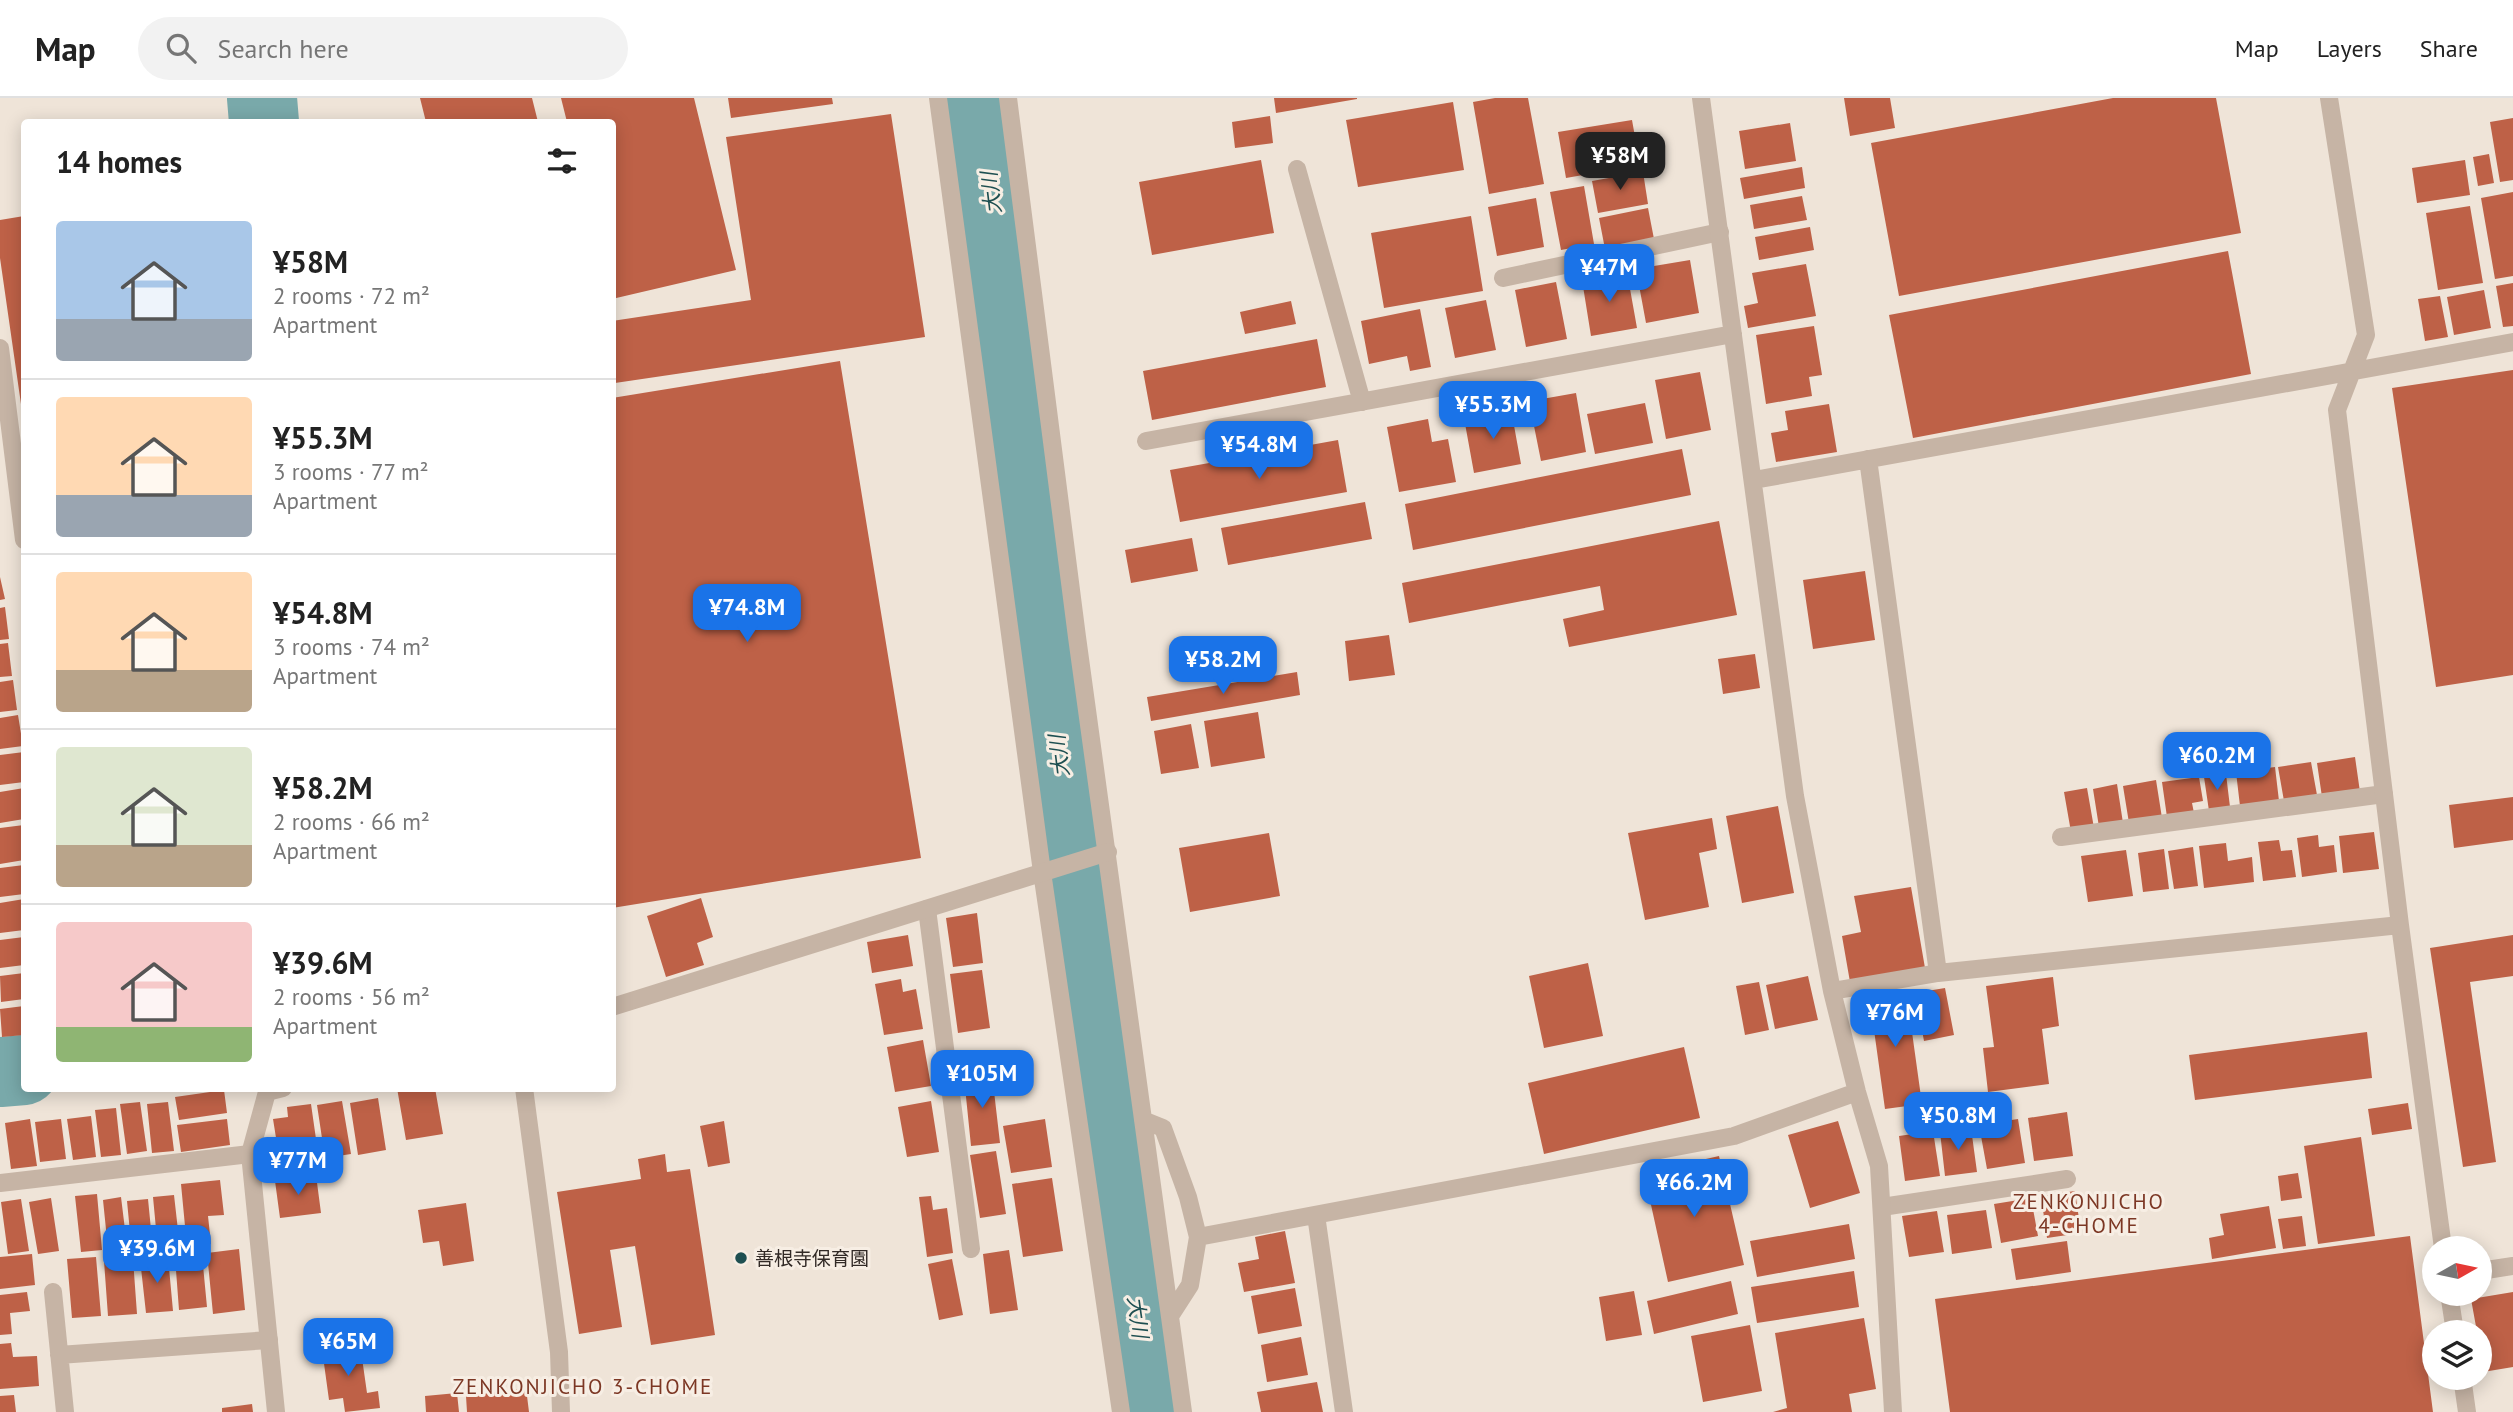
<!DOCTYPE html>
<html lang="en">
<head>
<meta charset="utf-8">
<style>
  :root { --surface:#fff; --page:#f2f2f2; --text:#222; --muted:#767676; --line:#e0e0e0; --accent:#1a73e8 }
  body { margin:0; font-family:"PT Sans","Noto Sans JP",sans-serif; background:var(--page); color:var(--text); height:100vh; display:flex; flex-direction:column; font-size:26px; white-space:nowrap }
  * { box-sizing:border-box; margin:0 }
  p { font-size:23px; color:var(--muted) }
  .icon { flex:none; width:38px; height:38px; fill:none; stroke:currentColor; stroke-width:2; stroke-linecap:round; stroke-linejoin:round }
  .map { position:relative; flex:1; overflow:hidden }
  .details { position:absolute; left:21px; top:21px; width:595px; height:973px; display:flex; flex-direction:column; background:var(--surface); border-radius:7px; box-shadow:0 4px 18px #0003 }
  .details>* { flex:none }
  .needle { width:46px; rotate:81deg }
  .fabs { position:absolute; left:2422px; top:1138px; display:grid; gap:14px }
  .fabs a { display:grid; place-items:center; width:70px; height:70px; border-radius:50%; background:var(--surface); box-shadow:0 4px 18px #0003; font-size:35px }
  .price { position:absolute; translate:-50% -60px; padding:0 16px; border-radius:14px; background:var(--accent); color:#fff; font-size:23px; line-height:46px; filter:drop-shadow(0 2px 4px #0008) }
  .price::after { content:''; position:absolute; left:50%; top:42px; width:21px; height:16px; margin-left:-10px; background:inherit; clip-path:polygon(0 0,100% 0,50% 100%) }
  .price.on { background:#222; color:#fff }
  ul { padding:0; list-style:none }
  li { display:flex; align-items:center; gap:21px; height:175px; padding:0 35px }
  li+li { border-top:2px solid var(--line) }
  li span { display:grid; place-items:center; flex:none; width:196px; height:140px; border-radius:7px; color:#555 }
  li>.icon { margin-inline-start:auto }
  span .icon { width:84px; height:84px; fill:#fffc; stroke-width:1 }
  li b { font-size:30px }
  h2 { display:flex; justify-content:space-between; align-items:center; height:84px; padding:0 35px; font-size:30px }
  header { display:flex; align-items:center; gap:42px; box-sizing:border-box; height:98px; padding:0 35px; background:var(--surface); border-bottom:2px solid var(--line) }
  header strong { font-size:33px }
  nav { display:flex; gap:38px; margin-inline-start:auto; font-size:24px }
  .search { width:490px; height:63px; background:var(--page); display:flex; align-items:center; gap:18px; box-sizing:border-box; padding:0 24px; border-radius:38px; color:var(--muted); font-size:26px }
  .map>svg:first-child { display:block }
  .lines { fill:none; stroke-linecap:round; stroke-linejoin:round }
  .river { stroke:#79a9aa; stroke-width:70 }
  .building { fill:#be6147 }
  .service { stroke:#c6b4a5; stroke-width:18 }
  .minor { stroke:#c6b4a5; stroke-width:18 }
  .tertiary { stroke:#c6b4a5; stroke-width:18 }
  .poi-dot { fill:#1e4f51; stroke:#f7eee4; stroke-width:2.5 }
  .labels { text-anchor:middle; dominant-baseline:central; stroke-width:6; stroke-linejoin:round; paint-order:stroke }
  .poi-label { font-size:19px; fill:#322a26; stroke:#f7eee4; text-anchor:start }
  .water-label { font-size:21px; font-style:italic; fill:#1e4f51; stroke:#f7eee4 }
  .neighbourhood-label { font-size:21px; letter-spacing:2px; fill:#7c3724; stroke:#f7eee4 }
</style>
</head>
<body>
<header>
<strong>Map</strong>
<div class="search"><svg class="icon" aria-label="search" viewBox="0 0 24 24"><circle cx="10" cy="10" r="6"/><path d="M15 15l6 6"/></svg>Search here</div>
<nav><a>Map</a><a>Layers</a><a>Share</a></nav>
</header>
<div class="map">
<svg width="2513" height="1314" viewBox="0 0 2513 1314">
  <rect width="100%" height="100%" fill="#efe4d8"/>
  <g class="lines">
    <path class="river" d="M262,0L264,24
      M980,0L1076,802L1152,1314
      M0,974L24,972"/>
  </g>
  <path class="building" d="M420,0H532L538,24H426Z
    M561,0H694L736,172L612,201V24H567Z
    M728,0H832L833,6L731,20Z
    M1274,0H1357V1L1276,15Z
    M1495,0H1528L1544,86L1489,96L1473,4Z
    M1844,0H1890L1895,30L1850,38Z
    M2113,0H2216L2241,135L1899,198L1871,45Z
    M1453,4L1464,72L1358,89L1346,22Z
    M891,16L925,239L615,285L612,223L751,202L726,39Z
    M1270,18L1273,45L1235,50L1232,24Z
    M2513,20V82L2500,84L2490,24Z
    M1632,22L1640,67L1566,80L1558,34Z
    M1790,25L1796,63L1745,71L1739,33Z
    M2489,56L2494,85L2478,88L2473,59Z
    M1261,62L1274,135L1152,157L1139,84Z
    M2465,62L2470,97L2417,105L2412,70Z
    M1802,69L1805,90L1744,101L1740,80Z
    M1643,74L1648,106L1598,115L1592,83Z
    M1584,88L1594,146L1561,152L1550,94Z
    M2513,94V178L2495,181L2481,100Z
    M1802,98L1807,122L1754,131L1750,107Z
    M1536,100L1544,149L1497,158L1488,109Z
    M2470,108L2483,185L2438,192L2426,115Z
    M1648,110L1654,141L1605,151L1599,120Z
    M24,118V320H23L0,160V122Z
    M1471,118L1483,193L1384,210L1371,135Z
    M1810,129L1814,152L1759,162L1755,139Z
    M2228,153L2251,276L1913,340L1889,217Z
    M1690,162L1699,215L1646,225L1636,171Z
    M1806,166L1816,218L1748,230L1744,208L1758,205L1752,175Z
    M1627,174L1637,230L1591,238L1582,182Z
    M1556,184L1567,241L1526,249L1515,192Z
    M2513,185V228L2503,229L2496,188Z
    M2484,192L2491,230L2454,237L2447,199Z
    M2440,198L2448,239L2425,243L2418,201Z
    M1486,202L1496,252L1455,260L1445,210Z
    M1291,203L1296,226L1245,236L1240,214Z
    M1420,211L1431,269L1410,273L1407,258L1369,266L1361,223Z
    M1814,228L1822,277L1809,279L1812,298L1766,306L1756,237Z
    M1317,241L1326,289L1152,322L1143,273Z
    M840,263L921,760L612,810V300Z
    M2513,272V577L2436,589L2392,290Z
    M1700,274L1711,332L1666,341L1655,282Z
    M1576,295L1586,354L1541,363L1532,318L1545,316L1542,301Z
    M1645,305L1653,345L1595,356L1587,316Z
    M1829,306L1837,354L1776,364L1771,335L1788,332L1785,313Z
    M1511,311L1521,366L1474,375L1464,320Z
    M1428,321L1432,344L1448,341L1456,384L1399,394L1387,329Z
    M1338,342L1347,394L1180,424L1170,372Z
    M1682,351L1691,397L1413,452L1405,406Z
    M1365,404L1372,441L1228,467L1221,430Z
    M1719,423L1737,517L1569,549L1563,521L1604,512L1600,488L1409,525L1402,485Z
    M1192,440L1198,473L1131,485L1125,452Z
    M1865,473L1875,542L1813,551L1803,482Z
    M0,479L5,501L0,502Z
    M5,509L9,541L0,542V510Z
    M1389,537L1395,577L1349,583L1345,543Z
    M8,545L12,578L0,579V546Z
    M1755,556L1760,590L1723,596L1718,561Z
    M1297,574L1300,597L1151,623L1147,599Z
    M13,582L17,612L0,614V584Z
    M1258,614L1265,660L1211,669L1204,623Z
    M18,617L23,648L0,651V620Z
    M1191,626L1199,670L1161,676L1154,633Z
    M24,654V684L0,687V657Z
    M2355,659L2360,694L2322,699L2317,665Z
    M2311,664L2317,697L2284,703L2278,669Z
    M2275,669L2279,703L2240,708L2236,674Z
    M2226,676L2230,709L2209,713L2204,679Z
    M2199,679L2203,703L2192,705L2194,715L2167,719L2162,684Z
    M2156,682L2162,720L2129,725L2123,688Z
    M2117,686L2123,725L2099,729L2093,691Z
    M24,690V721L0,725V694Z
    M2087,690L2094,730L2071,734L2064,694Z
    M2513,699V742L2454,750L2449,707Z
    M1778,708L1794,795L1742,805L1726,718Z
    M1712,720L1717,751L1699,755L1709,809L1645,822L1628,735Z
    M24,727V762L0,766V730Z
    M2374,734L2379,771L2343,775L2339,738Z
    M1269,735L1280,798L1190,814L1179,750Z
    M2318,737L2319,749L2334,747L2337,774L2302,779L2297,740Z
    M2279,742L2281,753L2292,752L2296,779L2263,783L2258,744Z
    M2226,745L2228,763L2252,759L2254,784L2204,790L2199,748Z
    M2193,749L2198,788L2174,791L2168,753Z
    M2164,751L2169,791L2143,794L2138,755Z
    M2126,752L2133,798L2088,804L2081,758Z
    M24,767V796L0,799V770Z
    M1911,789L1925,870L1850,884L1842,838L1861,834L1854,798Z
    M701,800L713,839L697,845L704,867L666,879L647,818Z
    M24,801V832L0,835V805Z
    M977,815L983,865L953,869L946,820Z
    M908,837L913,868L872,875L867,844Z
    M2513,837V878L2470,884L2496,1064L2463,1069L2430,850Z
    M24,839V867L0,870V842Z
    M1588,865L1603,938L1544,950L1529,878Z
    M982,872L990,930L958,935L950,876Z
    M24,875V901L1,904L0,878Z
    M1808,878L1818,922L1775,931L1766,887Z
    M2053,879L2059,928L2042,931L2049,986L1988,994L1983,950L1994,949L1986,888Z
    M901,881L903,894L916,891L923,931L884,937L875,886Z
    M1759,884L1769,932L1745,937L1736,888Z
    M1945,890L1954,937L1924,943L1915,895Z
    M1906,891L1922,1006L1885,1011L1869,896Z
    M24,908V937L2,939L0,911Z
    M2367,934L2372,980L2195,1002L2189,957Z
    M923,942L931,988L895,994L887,949Z
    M1684,949L1700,1020L1544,1056L1528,985Z
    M992,976L1000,1045L971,1048L964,979Z
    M397,990H435L443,1036L406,1042Z
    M224,992L227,1015L179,1022L175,999Z
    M378,1000L386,1052L358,1057L350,1005Z
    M342,1003L351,1056L325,1060L317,1007Z
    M931,1003L939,1054L907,1059L898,1009Z
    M140,1004L147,1053L127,1056L120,1006Z
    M168,1004L174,1053L152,1055L147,1006Z
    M2408,1005L2412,1031L2372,1037L2368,1011Z
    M311,1006L316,1041L277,1046L273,1021L288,1019L287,1009Z
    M116,1010L121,1057L101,1059L95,1012Z
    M2067,1014L2073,1058L2034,1063L2028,1020Z
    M91,1018L96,1059L73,1062L67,1021Z
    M30,1021L37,1068L11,1071L5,1025Z
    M61,1021L66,1061L40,1064L35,1024Z
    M227,1021L230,1047L181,1054L177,1027Z
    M1045,1021L1052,1069L1011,1075L1003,1028Z
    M2018,1021L2025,1065L1987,1071L1979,1027Z
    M724,1023L730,1065L708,1069L700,1028Z
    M1838,1023L1860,1095L1810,1110L1788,1037Z
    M1971,1030L1977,1074L1945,1078L1940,1034Z
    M1933,1033L1940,1078L1905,1083L1899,1038Z
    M2361,1039L2375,1138L2318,1146L2304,1048Z
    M313,1047L317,1069L274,1076L271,1053Z
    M996,1053L1006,1116L980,1120L970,1057Z
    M665,1056L667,1074L690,1071L715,1237L651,1247L635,1148L610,1152L622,1229L579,1236L557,1094L641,1081L638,1061Z
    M1719,1058L1744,1167L1668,1184L1644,1075Z
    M2298,1075L2302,1100L2281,1103L2278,1078Z
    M316,1077L321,1115L280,1120L275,1083Z
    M1052,1080L1063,1153L1023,1159L1012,1086Z
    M220,1082L224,1117L208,1118L211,1146L187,1149L181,1086Z
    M2075,1093L2081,1135L2047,1140L2041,1098Z
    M97,1096L102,1152L81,1154L75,1098Z
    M174,1097L180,1150L158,1152L153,1099Z
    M931,1098L933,1112L947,1110L953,1155L927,1159L919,1099Z
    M121,1099L127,1148L108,1151L103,1102Z
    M51,1100L59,1153L38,1156L29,1104Z
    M2031,1100L2038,1138L2001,1145L1994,1106Z
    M21,1101L29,1153L8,1156L1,1104Z
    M148,1101L153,1152L132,1155L127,1103Z
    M466,1105L474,1163L443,1168L439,1143L423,1145L418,1112Z
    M2269,1108L2276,1150L2212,1161L2209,1140L2224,1137L2220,1116Z
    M1986,1112L1992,1150L1952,1156L1947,1117Z
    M1937,1113L1944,1154L1909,1159L1902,1118Z
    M2302,1118L2306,1148L2283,1151L2278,1121Z
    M1849,1126L1855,1161L1757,1179L1750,1143Z
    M1285,1133L1295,1185L1244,1194L1238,1165L1259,1161L1255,1139Z
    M2410,1138L2433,1314H1950L1935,1201Z
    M2067,1143L2071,1174L2016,1182L2011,1151Z
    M239,1151L245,1212L213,1216L207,1155Z
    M1009,1152L1018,1212L990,1216L983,1156Z
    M32,1156L35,1187L0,1191V1159Z
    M202,1157L207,1209L179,1212L175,1159Z
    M96,1159L101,1218L72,1220L67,1161Z
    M168,1159L173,1213L146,1215L140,1161Z
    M133,1161L137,1216L108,1218L104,1163Z
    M952,1161L963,1217L939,1222L928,1166Z
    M1854,1173L1859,1209L1757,1225L1751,1189Z
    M1731,1183L1738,1216L1654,1236L1647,1203Z
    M1295,1190L1302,1228L1258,1236L1251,1198Z
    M1634,1193L1642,1237L1606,1243L1599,1199Z
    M27,1194L30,1213L10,1215L12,1236L0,1237V1197Z
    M2513,1194V1269L2483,1274L2480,1234H2477L2471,1201Z
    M1864,1220L1876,1291L1849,1296L1852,1314H1773L1787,1310L1775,1235Z
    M1750,1227L1762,1293L1703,1304L1691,1238Z
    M1301,1239L1308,1277L1267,1284L1261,1247Z
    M11,1245L13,1259L37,1258L39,1288L0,1291V1246Z
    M360,1246L367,1295L378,1293L380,1310L345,1314L343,1300L329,1302L322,1251Z
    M1317,1284L1323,1314H1261L1257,1294Z
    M526,1290L529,1314H467L466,1298Z
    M457,1295L459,1314H426L425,1298Z
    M14,1297L16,1314H0V1298Z
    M252,1306L253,1314H222V1310Z"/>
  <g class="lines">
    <path class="service" d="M1503,180L1720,134
      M2061,739L2384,696
      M927,811L971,1151
      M1882,1109L2067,1081
      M53,1194L65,1314
      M59,1257L269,1242"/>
    <path class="minor" d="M938,0L1042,774L1121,1314
      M1008,0L1077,539L1183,1314
      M1701,0L1795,698L1832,893L1857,994L1879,1068L1893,1314
      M2329,0L2366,237L2337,312L2400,827L2443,1150
      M1297,71L1362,304
      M0,250L24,442
      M1146,343L1733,236
      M1868,361L1938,875L2400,827
      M1754,382L2513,244
      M1832,893L1938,875
      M524,990L559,1254L561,1314
      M1143,1022L1163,1030L1188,1099L1198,1139
      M0,1085L250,1056
      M1316,1117L1344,1314
      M2480,1173L2513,1168
      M2449,1195L2455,1234
      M1170,1218L1190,1187L1198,1139L1734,1038L1857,994
      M2462,1279L2467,1314"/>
    <path class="tertiary" d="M612,909L1108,754
      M276,1314L250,1056L267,994L283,990"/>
  </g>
  <circle class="poi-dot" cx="741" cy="1160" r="7"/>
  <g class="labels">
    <g class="poi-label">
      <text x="755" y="1160">善根寺保育園</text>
    </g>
    <g class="water-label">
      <text transform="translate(991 95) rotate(-97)">大川</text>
      <text transform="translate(1059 658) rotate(-97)">大川</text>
      <text transform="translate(1138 1219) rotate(82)">大川</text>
    </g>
    <g class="neighbourhood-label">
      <text x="2089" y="1103">ZENKONJICHO<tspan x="2089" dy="24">4-CHOME</tspan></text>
      <text x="583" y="1288">ZENKONJICHO 3-CHOME</text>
    </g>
  </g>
</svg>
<div class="fabs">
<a><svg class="needle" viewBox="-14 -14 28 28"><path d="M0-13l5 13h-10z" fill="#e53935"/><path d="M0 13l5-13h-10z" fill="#767676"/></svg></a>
<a><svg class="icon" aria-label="layers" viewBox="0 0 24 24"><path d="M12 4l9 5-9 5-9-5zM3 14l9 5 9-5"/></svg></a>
</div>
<b class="price on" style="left:1620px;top:94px">¥58M</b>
<b class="price" style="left:1609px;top:206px">¥47M</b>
<b class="price" style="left:1493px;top:343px">¥55.3M</b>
<b class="price" style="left:1259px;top:383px">¥54.8M</b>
<b class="price" style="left:747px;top:546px">¥74.8M</b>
<b class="price" style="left:1223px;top:598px">¥58.2M</b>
<b class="price" style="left:2217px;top:694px">¥60.2M</b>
<b class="price" style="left:1895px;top:951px">¥76M</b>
<b class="price" style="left:982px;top:1012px">¥105M</b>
<b class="price" style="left:1958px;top:1054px">¥50.8M</b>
<b class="price" style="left:298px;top:1099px">¥77M</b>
<b class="price" style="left:1694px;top:1121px">¥66.2M</b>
<b class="price" style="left:157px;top:1187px">¥39.6M</b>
<b class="price" style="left:348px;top:1280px">¥65M</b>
<section class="details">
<h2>14 homes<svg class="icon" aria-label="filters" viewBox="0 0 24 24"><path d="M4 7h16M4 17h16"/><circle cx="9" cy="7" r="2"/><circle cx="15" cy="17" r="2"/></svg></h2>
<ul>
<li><span style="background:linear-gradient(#a9c7e8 70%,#9aa5b1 0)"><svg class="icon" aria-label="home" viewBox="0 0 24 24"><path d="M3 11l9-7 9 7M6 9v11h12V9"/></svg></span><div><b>¥58M</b><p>2 rooms · 72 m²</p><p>Apartment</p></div></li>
<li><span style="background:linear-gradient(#ffd9b3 70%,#9aa5b1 0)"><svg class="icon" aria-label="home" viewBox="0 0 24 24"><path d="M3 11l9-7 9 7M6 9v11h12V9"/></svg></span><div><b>¥55.3M</b><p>3 rooms · 77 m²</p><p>Apartment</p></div></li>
<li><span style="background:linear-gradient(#ffd9b3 70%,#b9a48a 0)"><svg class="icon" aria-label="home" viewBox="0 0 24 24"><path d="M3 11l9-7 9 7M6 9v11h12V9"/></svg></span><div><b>¥54.8M</b><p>3 rooms · 74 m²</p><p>Apartment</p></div></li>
<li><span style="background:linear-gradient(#dfe7d0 70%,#b9a48a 0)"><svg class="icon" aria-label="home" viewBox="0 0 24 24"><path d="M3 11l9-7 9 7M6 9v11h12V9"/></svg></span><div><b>¥58.2M</b><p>2 rooms · 66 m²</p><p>Apartment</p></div></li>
<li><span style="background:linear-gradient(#f6c9c9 75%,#8fb573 0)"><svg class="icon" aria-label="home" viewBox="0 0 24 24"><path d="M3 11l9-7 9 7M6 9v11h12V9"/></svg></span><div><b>¥39.6M</b><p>2 rooms · 56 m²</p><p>Apartment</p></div></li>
</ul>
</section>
</div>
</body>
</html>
